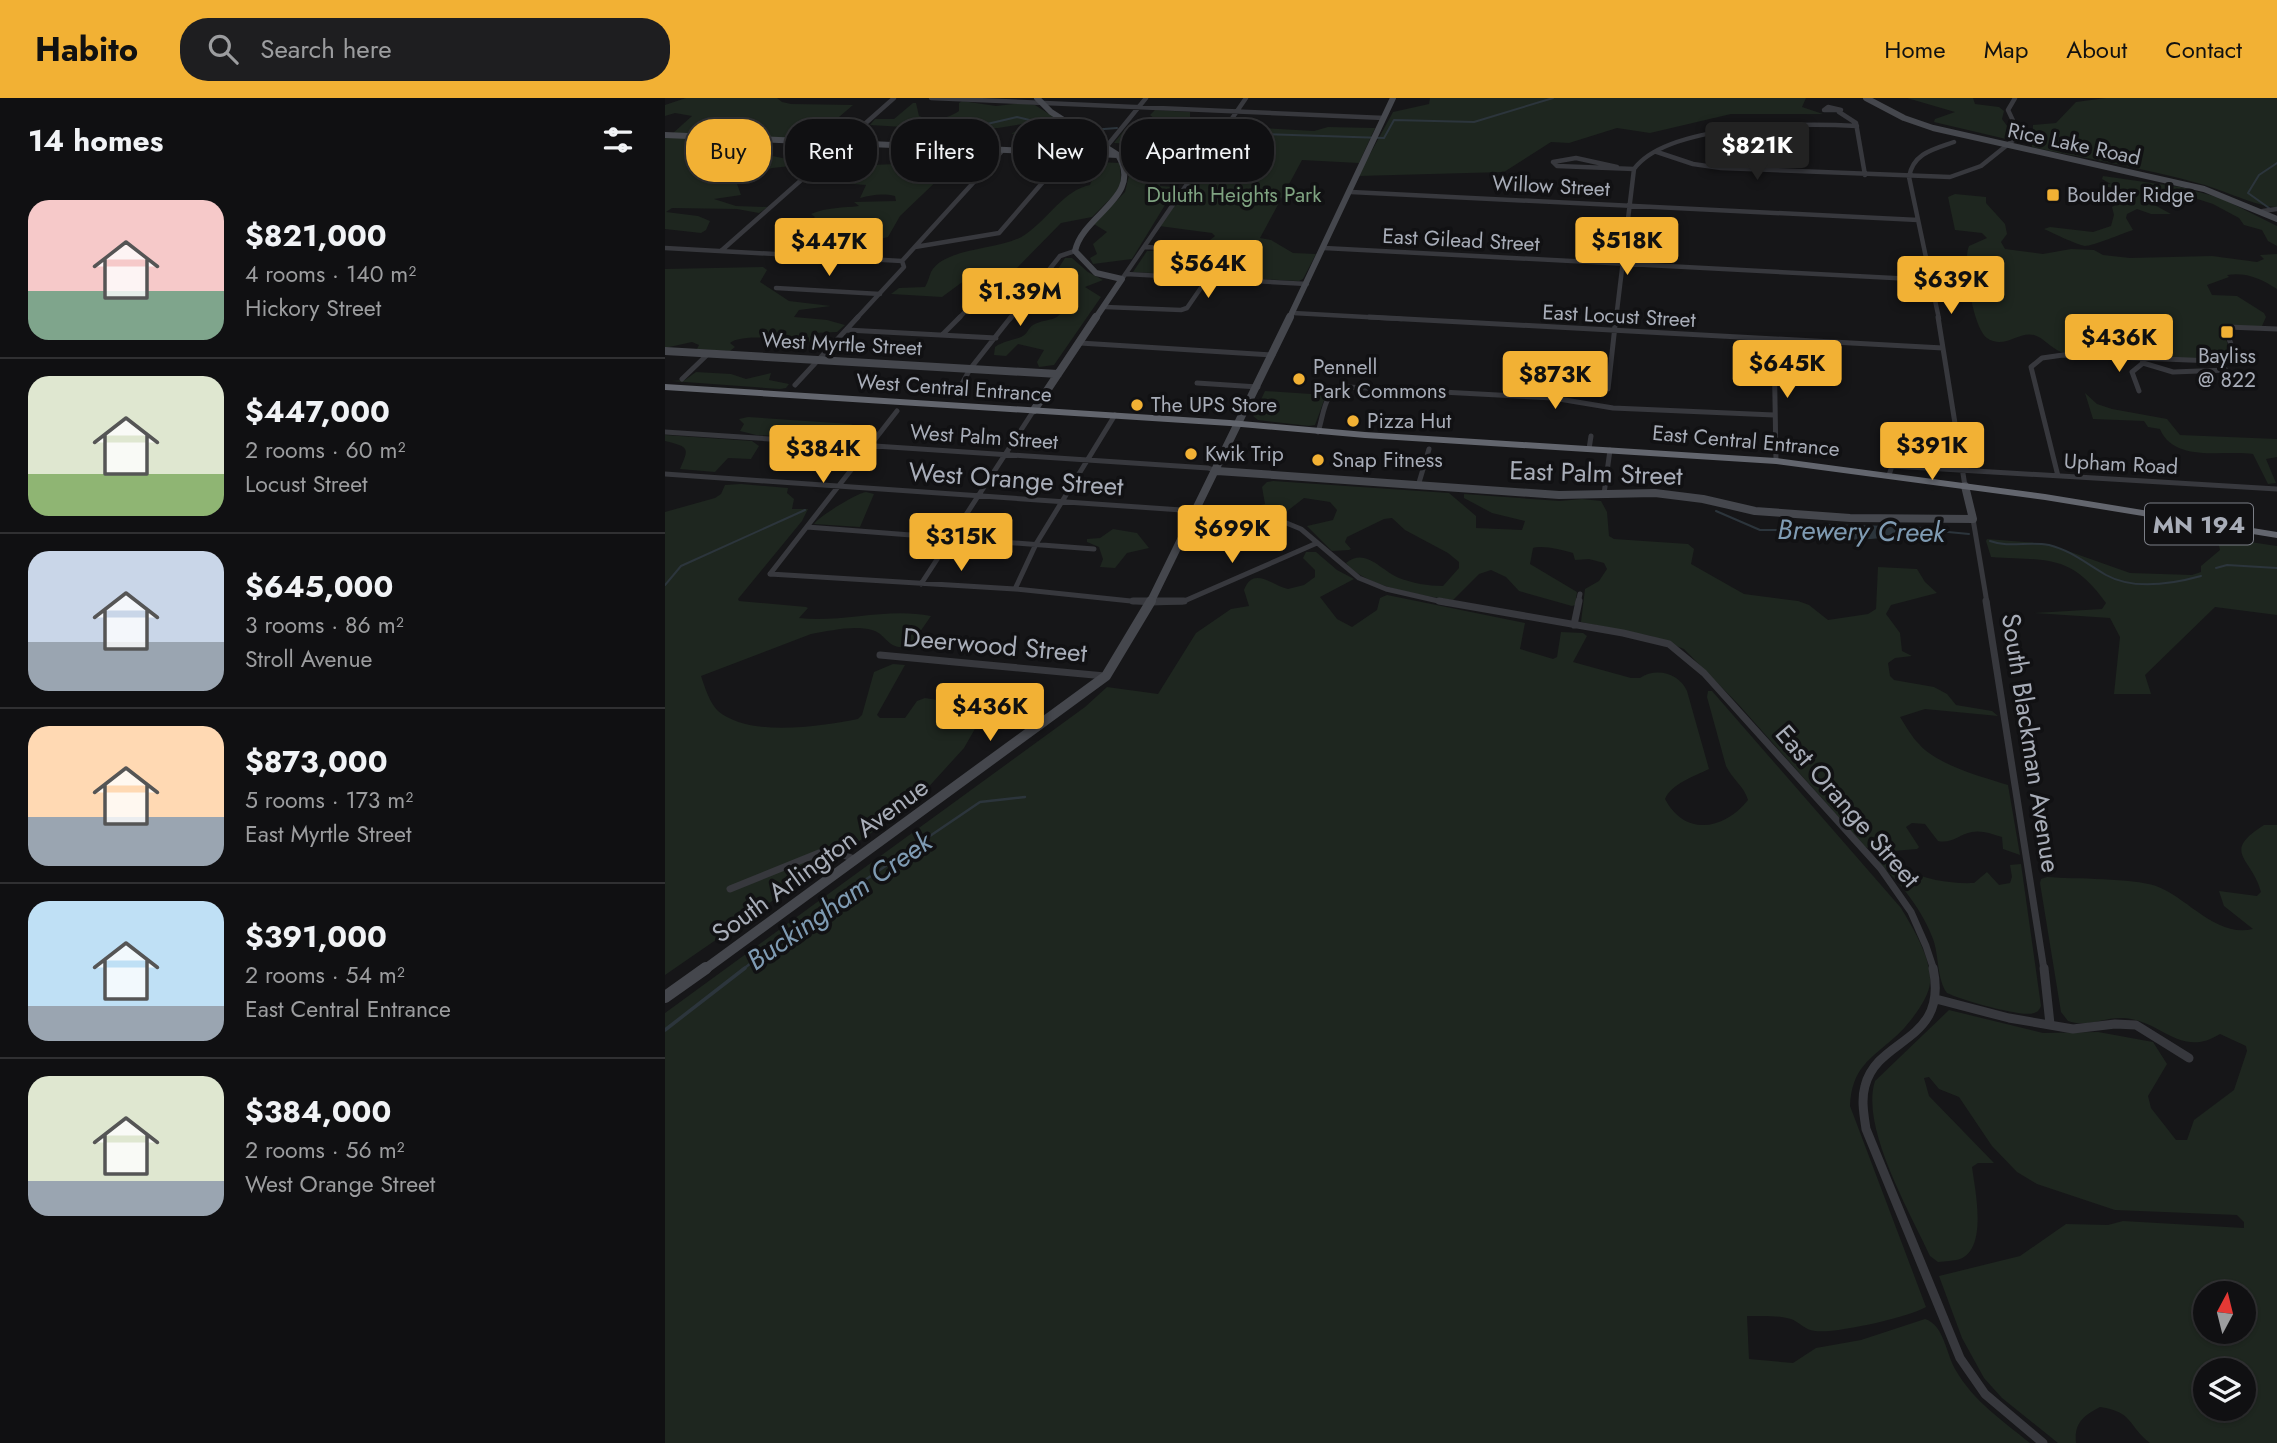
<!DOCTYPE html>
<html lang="en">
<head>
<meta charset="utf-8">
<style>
  :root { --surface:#101012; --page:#1e1e20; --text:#f1f3f6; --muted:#9c9d9f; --line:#303032; --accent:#f2b134 }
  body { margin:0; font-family:Jost,sans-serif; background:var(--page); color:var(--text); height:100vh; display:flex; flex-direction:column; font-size:26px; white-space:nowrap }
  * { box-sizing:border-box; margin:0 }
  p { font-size:23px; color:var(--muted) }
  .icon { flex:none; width:38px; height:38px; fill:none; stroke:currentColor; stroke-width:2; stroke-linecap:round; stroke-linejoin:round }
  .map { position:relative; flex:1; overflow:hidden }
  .details { display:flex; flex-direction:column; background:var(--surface); width:665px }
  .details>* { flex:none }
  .guide { position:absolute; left:21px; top:21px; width:665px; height:63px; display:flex; gap:14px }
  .needle { width:46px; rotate:7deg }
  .controls { position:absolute; left:1528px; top:1183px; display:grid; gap:14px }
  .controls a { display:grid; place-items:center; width:63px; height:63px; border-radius:50%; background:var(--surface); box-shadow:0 2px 5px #0004,0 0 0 2px var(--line); font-size:35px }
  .price { position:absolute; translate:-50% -60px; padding:0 16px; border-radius:7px; background:var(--accent); color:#111; font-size:23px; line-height:46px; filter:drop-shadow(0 2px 4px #0008) }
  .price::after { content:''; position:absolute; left:50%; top:42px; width:21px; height:16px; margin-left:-10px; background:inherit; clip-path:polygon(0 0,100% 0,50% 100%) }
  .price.on { background:#222; color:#fff }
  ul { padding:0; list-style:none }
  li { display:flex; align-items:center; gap:21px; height:175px; padding:0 28px }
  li+li { border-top:2px solid var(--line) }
  li span { display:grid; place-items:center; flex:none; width:196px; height:140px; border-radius:21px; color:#555 }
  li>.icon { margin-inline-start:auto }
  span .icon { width:84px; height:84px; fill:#fffc; stroke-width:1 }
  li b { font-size:30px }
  h2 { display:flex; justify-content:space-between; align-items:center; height:84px; padding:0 28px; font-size:30px }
  .tag { padding:0 24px; border-radius:28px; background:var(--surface); box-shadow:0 2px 5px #0004,0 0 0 2px var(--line); font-size:24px; line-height:63px }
  .tag.on { background:var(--accent); color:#111 }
  header { display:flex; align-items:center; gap:42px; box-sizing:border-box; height:98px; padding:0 35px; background:var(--accent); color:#111 }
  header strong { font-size:33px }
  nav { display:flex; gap:38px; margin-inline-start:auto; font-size:24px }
  .search { width:490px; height:63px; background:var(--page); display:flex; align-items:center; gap:18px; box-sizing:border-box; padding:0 24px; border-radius:28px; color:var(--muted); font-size:26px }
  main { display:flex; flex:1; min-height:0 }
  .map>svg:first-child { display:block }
  .green { fill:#1e261f; fill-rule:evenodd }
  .water { fill:#2c353c }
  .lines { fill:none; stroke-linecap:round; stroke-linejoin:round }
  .stream-far2 { stroke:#2c353c; stroke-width:2 }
  .stream-far1 { stroke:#2c353c; stroke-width:2.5 }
  .stream { stroke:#2c353c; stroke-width:3.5 }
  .street-far3 { stroke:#37383d; stroke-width:4.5 }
  .street-far2 { stroke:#37383d; stroke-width:5 }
  .street-far1 { stroke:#37383d; stroke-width:7 }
  .street { stroke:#37383d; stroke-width:9 }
  .secondary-far3 { stroke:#45474d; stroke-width:6 }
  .secondary-far2 { stroke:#45474d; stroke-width:8 }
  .secondary-far1 { stroke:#45474d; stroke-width:10 }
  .secondary { stroke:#45474d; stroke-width:12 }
  .highway { fill:#63666e; fill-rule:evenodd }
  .poi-dot { fill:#f2b134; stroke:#111113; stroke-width:2.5 }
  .labels { text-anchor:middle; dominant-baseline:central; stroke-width:7; stroke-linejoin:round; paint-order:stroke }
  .far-street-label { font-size:21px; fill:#a8adb8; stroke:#111113 }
  .far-park-label { font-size:21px; fill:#7fa381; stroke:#111113 }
  .far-poi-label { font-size:21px; fill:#a8adb8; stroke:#111113; text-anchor:start }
  .shield { fill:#111113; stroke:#7b7e86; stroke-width:2 }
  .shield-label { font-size:24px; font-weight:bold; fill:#a8adb8 }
  .street-label { font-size:26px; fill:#a8adb8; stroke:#111113 }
  .water-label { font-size:28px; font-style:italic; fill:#7f9bb3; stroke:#111113 }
</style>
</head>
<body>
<header>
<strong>Habito</strong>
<div class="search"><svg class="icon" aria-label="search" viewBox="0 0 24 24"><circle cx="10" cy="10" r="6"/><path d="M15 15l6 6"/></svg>Search here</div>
<nav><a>Home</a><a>Map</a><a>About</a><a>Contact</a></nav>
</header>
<main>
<section class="details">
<h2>14 homes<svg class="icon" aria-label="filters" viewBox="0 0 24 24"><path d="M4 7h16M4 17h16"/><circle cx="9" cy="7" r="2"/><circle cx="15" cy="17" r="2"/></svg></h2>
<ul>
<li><span style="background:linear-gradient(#f6c9c9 65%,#7fa58c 0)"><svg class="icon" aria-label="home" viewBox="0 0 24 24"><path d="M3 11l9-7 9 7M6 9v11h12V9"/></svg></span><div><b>$821,000</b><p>4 rooms · 140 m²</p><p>Hickory Street</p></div></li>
<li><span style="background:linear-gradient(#dfe7d0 70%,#8fb573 0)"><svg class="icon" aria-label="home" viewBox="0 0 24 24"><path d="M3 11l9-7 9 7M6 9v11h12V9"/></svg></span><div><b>$447,000</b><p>2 rooms · 60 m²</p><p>Locust Street</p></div></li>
<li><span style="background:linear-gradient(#c9d6e8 65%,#9aa5b1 0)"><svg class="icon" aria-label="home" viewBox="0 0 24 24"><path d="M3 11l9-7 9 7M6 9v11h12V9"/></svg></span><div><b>$645,000</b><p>3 rooms · 86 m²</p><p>Stroll Avenue</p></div></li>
<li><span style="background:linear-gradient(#ffd9b3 65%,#9aa5b1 0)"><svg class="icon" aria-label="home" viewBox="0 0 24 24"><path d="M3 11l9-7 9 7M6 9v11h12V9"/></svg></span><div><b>$873,000</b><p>5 rooms · 173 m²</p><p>East Myrtle Street</p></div></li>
<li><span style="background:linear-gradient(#bfe0f5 75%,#9aa5b1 0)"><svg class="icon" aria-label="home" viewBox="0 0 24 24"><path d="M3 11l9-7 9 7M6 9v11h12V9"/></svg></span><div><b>$391,000</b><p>2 rooms · 54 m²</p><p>East Central Entrance</p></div></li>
<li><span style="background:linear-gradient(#dfe7d0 75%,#9aa5b1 0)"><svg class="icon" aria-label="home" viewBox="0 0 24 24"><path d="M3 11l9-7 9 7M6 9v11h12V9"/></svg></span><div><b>$384,000</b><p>2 rooms · 56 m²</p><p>West Orange Street</p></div></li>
</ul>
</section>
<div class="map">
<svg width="1612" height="1345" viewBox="0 0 1612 1345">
  <rect width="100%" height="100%" fill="#161618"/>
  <path class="green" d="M21,0H112L117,4L126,6L188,7L174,19L198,24L194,27L159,29L138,42L45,37L65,23L64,20C42,18 43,30 26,36C21,38 13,36 7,36L27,18L10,15L0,18V7Z
    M765,0H1141L1137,9L1158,16H1066L985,35L952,30L904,45L886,44L839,74L693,78L728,14L764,6Z
    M1242,0H1308L1310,6L1334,9L1339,13L1337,21L1348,36L1341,41L1269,24L1270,21L1290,14Z
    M1441,0H1612V109C1595,110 1556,91 1536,86C1480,70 1423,61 1367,49L1368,27L1391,25L1411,4Z
    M297,3L331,8L358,5L370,7L439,51L420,52L402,40H367L364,34L346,36L359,28L358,26L333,30L302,31L298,30L299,27L255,30L205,27L210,21H229L248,5H251L254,18C267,23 283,21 294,13V5Z
    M490,12L525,14V19L534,25L533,30L553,34L551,39L520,38L524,46L541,54L534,58L486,54L469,46L449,45L461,30L487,25L490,21L485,17Z
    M562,28L649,33L663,29L710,30L694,65L637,62L595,140L606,142L628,155L651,156L638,181L634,183L468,174L482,153L533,152L550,138L547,135L494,128L549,47L593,46L589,40L554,39Z
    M0,38L101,44L96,51L98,56L122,61L138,60L141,63L136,67L107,70L71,83L76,97L49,101L71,108L103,109L94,115L72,111L7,110L1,114L33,118L45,123L41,132L36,135L0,131Z
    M510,60L528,64L517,80L506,78L495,80V88L511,89L467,161L428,166L425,160L432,156L428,146L442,134L429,126L460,94L466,69L503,66Z
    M206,61L207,67L256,65L282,73L235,118L223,139L215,141L188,138L185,134L191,127L181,125L152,135L114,137L111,134L129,125L148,121L150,119L146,116C162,109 178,110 194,108L189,104L231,103L230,98C216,95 208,97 195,100L201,87L165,84L189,74L191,70L183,65Z
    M433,64L455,65L456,85L449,97L427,119L396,125L346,176L310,180L296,185L277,199L226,196L234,190L260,189C263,184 264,179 266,174C280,148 338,153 361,136C383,121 399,92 425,87L427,82L416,80L428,65Z
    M1438,78L1515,89L1556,100L1612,128V148L1603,143L1597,132L1579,127L1574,120L1548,106L1517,96L1500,95L1494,97L1486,105L1506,116H1486L1472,111L1462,116L1461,120L1468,132C1459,135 1427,148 1420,148C1410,146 1390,136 1379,131L1385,129L1428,134L1446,128L1449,117L1447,109L1470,94L1433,87L1446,86L1437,81Z
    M1290,96L1321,99V105L1340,126L1342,136L1336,144L1340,151L1378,156L1406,151L1429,152L1438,157L1465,160L1547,158L1592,164L1599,161L1595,157L1612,156V191C1596,181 1582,174 1562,177L1564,179L1542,187L1547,197L1572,198L1599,215L1601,219L1597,228H1558L1557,231L1565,252L1552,260C1535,263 1408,259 1396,254C1386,250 1379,240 1369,237C1353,233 1339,252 1322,240C1308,230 1297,163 1304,148L1322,140L1317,135L1290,132L1283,99Z
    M400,160H407L423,174L438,182L420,189L436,199L389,267L374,269L372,264L379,252L353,246L341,258L329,257L330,249C339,243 346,243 356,239C363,236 363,230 368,227C385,218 390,227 402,207L399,202L404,191L391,174Z
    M98,169L102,172L95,184L124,203L166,208L134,212L129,219L162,222L180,227L172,234L148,235L145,239L149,244C130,243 79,234 65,245L70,249L65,253L32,251L34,247L27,244L0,250V171Z
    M31,274L66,276L81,281L106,275L104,282L124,286L121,290L115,291L6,283L20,282Z
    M600,293L661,297L650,327L644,328L593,322L588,318Z
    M1420,295L1432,306L1447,311L1502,321L1515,337L1612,341V359L1601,361L1611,385L1603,386L1588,356C1558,352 1509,365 1495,331L1483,329L1479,323L1428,321Z
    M83,319L185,326L191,328L168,332L164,339L159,341L91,337L75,333L79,326L74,321Z
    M0,337L87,343L94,348L86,361L63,360L50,374L15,371C24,350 25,349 0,343Z
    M608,383L784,395L811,418V430L857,432L860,423L827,415L799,400V396L895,403L917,401L936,403L942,414L944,438L949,441L1023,446L1029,451L1026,466L1079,496L1133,503L1144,507L1163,522L1203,516L1211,511L1213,469L1252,471L1260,484L1272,495L1226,507L1221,516L1235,535L1237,553L1247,558L1230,560L1223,565L1225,578L1229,582L1269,589L1282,596L1291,607L1327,613L1333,618L1260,611L1235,619C1241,628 1246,638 1254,646C1272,667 1317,679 1343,687L1355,757L1338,751L1337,739C1327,736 1317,732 1307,734C1294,736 1288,746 1273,743L1260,726L1247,725L1241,729L1254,749L1252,751L1216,754L1200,749L1074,607L1019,551L986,538L916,524L920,491L934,483L942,471L939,465L924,461L910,462L908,455C897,452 878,447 868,450L865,466L912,494L910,507L907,508L854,493L841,479L826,472L814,476L788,502C760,498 699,489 681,465C701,449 716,473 734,480C747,485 763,488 778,488L794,470V464L783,455L740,432L727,420L719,421L682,439L680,444L686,451L684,452L667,453L642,428L668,422L672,412L665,404L639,400L621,414H614L612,417L595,418L582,414L583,410L600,406L597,389L602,384Z
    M76,386L123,390L122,395L129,401L127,411H143L137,423L73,501L74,503L141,509L143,510L134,520C177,525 222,509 266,518L250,541L239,549C223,551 220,535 207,532C188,527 165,533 146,536L36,578C39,587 45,606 53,613C85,640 156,628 193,621L197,617L209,574L228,566L240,567L212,617L215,620H240L252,603L260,600L314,609L319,615L299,650L248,706L0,877V414L50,400L56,396L60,387Z
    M201,394L209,396L195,429L149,426C153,419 192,395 201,394Z
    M448,431L472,435L484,450L462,455L450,470L435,469L438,461L434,449L422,444V441L435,440Z
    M1552,439L1612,448V517L1550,509L1480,577L1486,596H1449L1455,539L1445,520L1369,515L1437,511L1441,505C1405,455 1382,463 1326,459L1321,443L1322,441L1383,446L1465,475L1527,477L1536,474V468L1555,452Z
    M641,454H651L672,472L689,481L655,499L672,521L687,529L712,512L715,500L722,497L860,525L855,551L888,561L892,559L896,534L918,535L922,538L908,564L966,580H975C991,569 1014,575 1022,593L1044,671C1030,678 1006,686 1000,701C1021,740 1060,731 1083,702C1079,688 1067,681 1061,668L1042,599L1043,593H1047L1236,810C1248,830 1267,861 1265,885C1264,901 1242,929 1230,939C1204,962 1187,970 1185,1008L1261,1209C1244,1219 1170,1236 1150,1233C1140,1232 1134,1224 1126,1221C1112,1217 1097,1218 1082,1218L1084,1261L1128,1265L1151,1250L1196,1242L1260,1221C1279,1227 1281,1255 1290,1271C1308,1303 1338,1323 1365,1345H0V915L420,609L442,589L493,596L531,535L566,511L584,508L579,492C588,467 608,488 623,491L639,487L650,479V472L638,460Z
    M1599,727H1612V1345H1485C1462,1327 1469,1314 1435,1309C1418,1318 1409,1325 1411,1345H1393L1337,1300L1319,1280L1297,1240L1274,1178L1355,1158L1401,1126L1443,1127L1458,1123L1579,1130V1124L1572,1117L1450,1112L1372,1086L1352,1074L1327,1048L1294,999L1274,991L1264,979L1259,980L1264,998L1329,1065H1313L1307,1069C1310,1092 1323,1150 1295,1161C1289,1163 1280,1163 1273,1164L1265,1158C1245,1114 1195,1029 1210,983L1284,912L1378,935L1433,934L1488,944L1502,966L1483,998L1486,1010L1511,1042H1522L1529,1022L1569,992L1582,953L1581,948L1555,936C1515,961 1497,922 1458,920C1439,919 1421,930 1403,923L1396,914L1375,785L1376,781L1382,779C1410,781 1467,780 1491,788C1522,799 1551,840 1588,831L1559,808L1554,793L1592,798L1596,794C1587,759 1555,755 1599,727ZM1540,1195H1578V1234H1540ZM1540,1272H1578V1311H1540Z
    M1215,762C1226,763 1232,767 1241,772C1261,782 1287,786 1309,785L1322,774L1334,787L1345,785L1347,779L1345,767L1356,766L1376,908C1374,912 1373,914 1369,915C1357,920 1294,901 1282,895C1272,882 1274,857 1268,841C1258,813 1235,784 1213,764Z"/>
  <path class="water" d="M1158,426L1259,429L1263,433C1237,438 1179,448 1155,435L1202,436L1194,433L1161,429Z"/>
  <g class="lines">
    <path class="stream-far2" d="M300,27L322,26L352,19L406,32
      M463,31L551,34
      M426,32L452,30
      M562,35L719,40L729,22L809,24L888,0
      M1604,110L1583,95L1594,77L1612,65
      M1051,413L1095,432H1149L1158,436
      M1262,432L1304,436
      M1325,443C1344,450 1364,443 1384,447C1405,452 1422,466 1441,477C1468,492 1507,486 1536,478
      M1551,470L1562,467L1612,470
      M0,487L16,468L140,412"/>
    <path class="stream-far1" d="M77,872L147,818L315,704L360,699"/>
    <path class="stream" d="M0,932L80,870"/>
    <path class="street-far3" d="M266,0L719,20
      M1163,9L1176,12H1159Z
      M1174,14L1191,25L1200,77
      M442,48L481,0
      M992,54L1028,66L1056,70L1285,79L1316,68L1351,40V29L1343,12L1350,0
      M952,69L911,60L888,64L892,68L969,71
      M686,94L1253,122
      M1598,113L1612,111
      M250,149L334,135L403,55
      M479,149L523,151
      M0,150L237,163
      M659,150L1267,182
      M56,153L229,0
      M461,176L642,186
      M457,181L581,0
      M111,190L215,196
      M440,209L516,212L522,210L542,181
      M628,215L737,221
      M191,221L239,169L237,163L338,52
      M293,221L322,191
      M345,221L395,158L410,153
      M951,221L969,71C1003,25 1139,25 1192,28
      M1274,221L1244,79C1248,55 1269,51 1289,44"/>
    <path class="street-far2" d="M704,219L1278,250
      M1273,219L1300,388
      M182,232L331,240
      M277,237L295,219
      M1109,242L1111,363
      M415,245L608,257
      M1478,265L1508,274L1561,272L1549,263
      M17,281L43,256
      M532,285L593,289
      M130,287L193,219
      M943,291L951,219
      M1474,293L1467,274L1478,265L1477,261
      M292,295L305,271L346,219
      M0,334L543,370L552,373
      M653,334C660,313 658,291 683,289L888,300L948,310L1109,317
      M924,351L926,338
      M0,376L531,413L619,424L636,431L694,480L721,491L782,505
      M1224,377L1227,368L1612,391
      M1393,378L1366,269L1377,260L1398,257L1549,263L1562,260L1569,254L1561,233L1563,229L1612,231
      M753,388L764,351
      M939,396L945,352
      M1308,421L1322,505
      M142,429L429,451
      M105,476L350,491L485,505
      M105,476L232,313
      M256,486L369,312
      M350,491L371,446L450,317
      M486,505L517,504L652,445
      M913,505L915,496"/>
    <path class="street-far1" d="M468,503H519
      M774,503L958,535L1004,546L1039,575L1216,771L1246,814L1261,848L1269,872
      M1321,503L1379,872
      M909,527L914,503
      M215,557L440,578
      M65,791L154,755L172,754L191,762"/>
    <path class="street" d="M1268,870C1284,945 1213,938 1200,988C1196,1002 1199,1017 1201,1031L1295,1260L1320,1296L1378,1345
      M1379,870L1385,926
      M1271,901L1344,920L1408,931L1450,926L1471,927L1524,960"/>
    <path class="secondary-far3" d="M372,0L386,14L453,57C479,99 418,116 410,153L431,175L457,181L430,221
      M1201,0L1239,20L1268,30L1539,91L1612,121
      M0,37L453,57
      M624,221L728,0"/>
    <path class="secondary-far2" d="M0,253L393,276
      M369,312L431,219
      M552,373L894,397L990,395L1038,401L1090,413L1185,420L1308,421L1300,388
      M485,505L625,219"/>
    <path class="secondary-far1" d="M39,872L441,578L486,503"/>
    <path class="secondary" d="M0,899L41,870"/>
    <path class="highway" d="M0,286L565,322L700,334L1111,360L1380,396L1612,434V440L1380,402L1111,366L700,340L565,328L0,292Z"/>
  </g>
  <g class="poi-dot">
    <rect x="1381" y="90" width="14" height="14" rx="3.5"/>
    <rect x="1555" y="227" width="14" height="14" rx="3.5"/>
    <circle cx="634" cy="281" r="7"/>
    <circle cx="472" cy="307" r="7"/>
    <circle cx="688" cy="323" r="7"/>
    <circle cx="526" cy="356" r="7"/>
    <circle cx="653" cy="362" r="7"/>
  </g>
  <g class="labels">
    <g class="far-street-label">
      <text transform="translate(1409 46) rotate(12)">Rice Lake Road</text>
      <text transform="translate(886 88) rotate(3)">Willow Street</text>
      <text transform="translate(796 142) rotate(3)">East Gilead Street</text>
      <text transform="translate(954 218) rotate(3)">East Locust Street</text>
      <text transform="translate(177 246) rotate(3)">West Myrtle Street</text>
      <text transform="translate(289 290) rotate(4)">West Central Entrance</text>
      <text transform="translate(319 339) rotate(4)">West Palm Street</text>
      <text transform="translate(1081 343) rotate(5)">East Central Entrance</text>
      <text transform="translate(1456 366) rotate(3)">Upham Road</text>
    </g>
    <g class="far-park-label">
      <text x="569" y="97">Duluth Heights Park</text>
    </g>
    <g class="far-poi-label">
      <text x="1402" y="97">Boulder Ridge</text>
      <text x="1562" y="258" text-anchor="middle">Bayliss<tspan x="1562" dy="24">@ 822</tspan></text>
      <text x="648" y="269">Pennell<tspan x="648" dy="24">Park Commons</tspan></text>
      <text x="486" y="307">The UPS Store</text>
      <text x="702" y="323">Pizza Hut</text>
      <text x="540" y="356">Kwik Trip</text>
      <text x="667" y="362">Snap Fitness</text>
    </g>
    <rect class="shield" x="1480" y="405.5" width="108" height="41" rx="5"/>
    <g class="shield-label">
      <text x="1534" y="426">MN 194</text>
    </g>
    <g class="street-label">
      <text transform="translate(931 375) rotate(2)">East Palm Street</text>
      <text transform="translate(351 381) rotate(4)">West Orange Street</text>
      <text transform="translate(330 547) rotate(5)">Deerwood Street</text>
      <text transform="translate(1366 645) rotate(81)">South Blackman Avenue</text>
      <text transform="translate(1183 708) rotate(49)">East Orange Street</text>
      <text transform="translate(155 762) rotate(-36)">South Arlington Avenue</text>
    </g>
    <g class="water-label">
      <text transform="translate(1196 433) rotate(1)">Brewery Creek</text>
      <text transform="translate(174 803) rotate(-35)">Buckingham Creek</text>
    </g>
  </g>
</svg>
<div class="controls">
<a><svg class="needle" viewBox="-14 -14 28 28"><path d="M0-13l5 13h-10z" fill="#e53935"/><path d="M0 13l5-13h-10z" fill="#9c9d9f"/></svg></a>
<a><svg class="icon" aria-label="layers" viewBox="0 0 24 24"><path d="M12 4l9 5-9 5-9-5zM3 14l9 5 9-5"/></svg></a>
</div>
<b class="price on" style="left:1092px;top:84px">$821K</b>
<b class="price" style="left:962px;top:179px">$518K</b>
<b class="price" style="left:164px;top:180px">$447K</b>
<b class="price" style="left:543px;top:202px">$564K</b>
<b class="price" style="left:1286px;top:218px">$639K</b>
<b class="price" style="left:355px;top:230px">$1.39M</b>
<b class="price" style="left:1454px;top:276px">$436K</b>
<b class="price" style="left:1122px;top:302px">$645K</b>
<b class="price" style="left:890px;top:313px">$873K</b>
<b class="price" style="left:1267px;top:384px">$391K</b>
<b class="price" style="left:158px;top:387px">$384K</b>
<b class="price" style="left:567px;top:467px">$699K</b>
<b class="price" style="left:296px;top:475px">$315K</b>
<b class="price" style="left:325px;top:645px">$436K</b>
<div class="guide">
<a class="tag on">Buy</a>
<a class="tag">Rent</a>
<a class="tag">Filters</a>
<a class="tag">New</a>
<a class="tag">Apartment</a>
</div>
</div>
</main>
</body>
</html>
